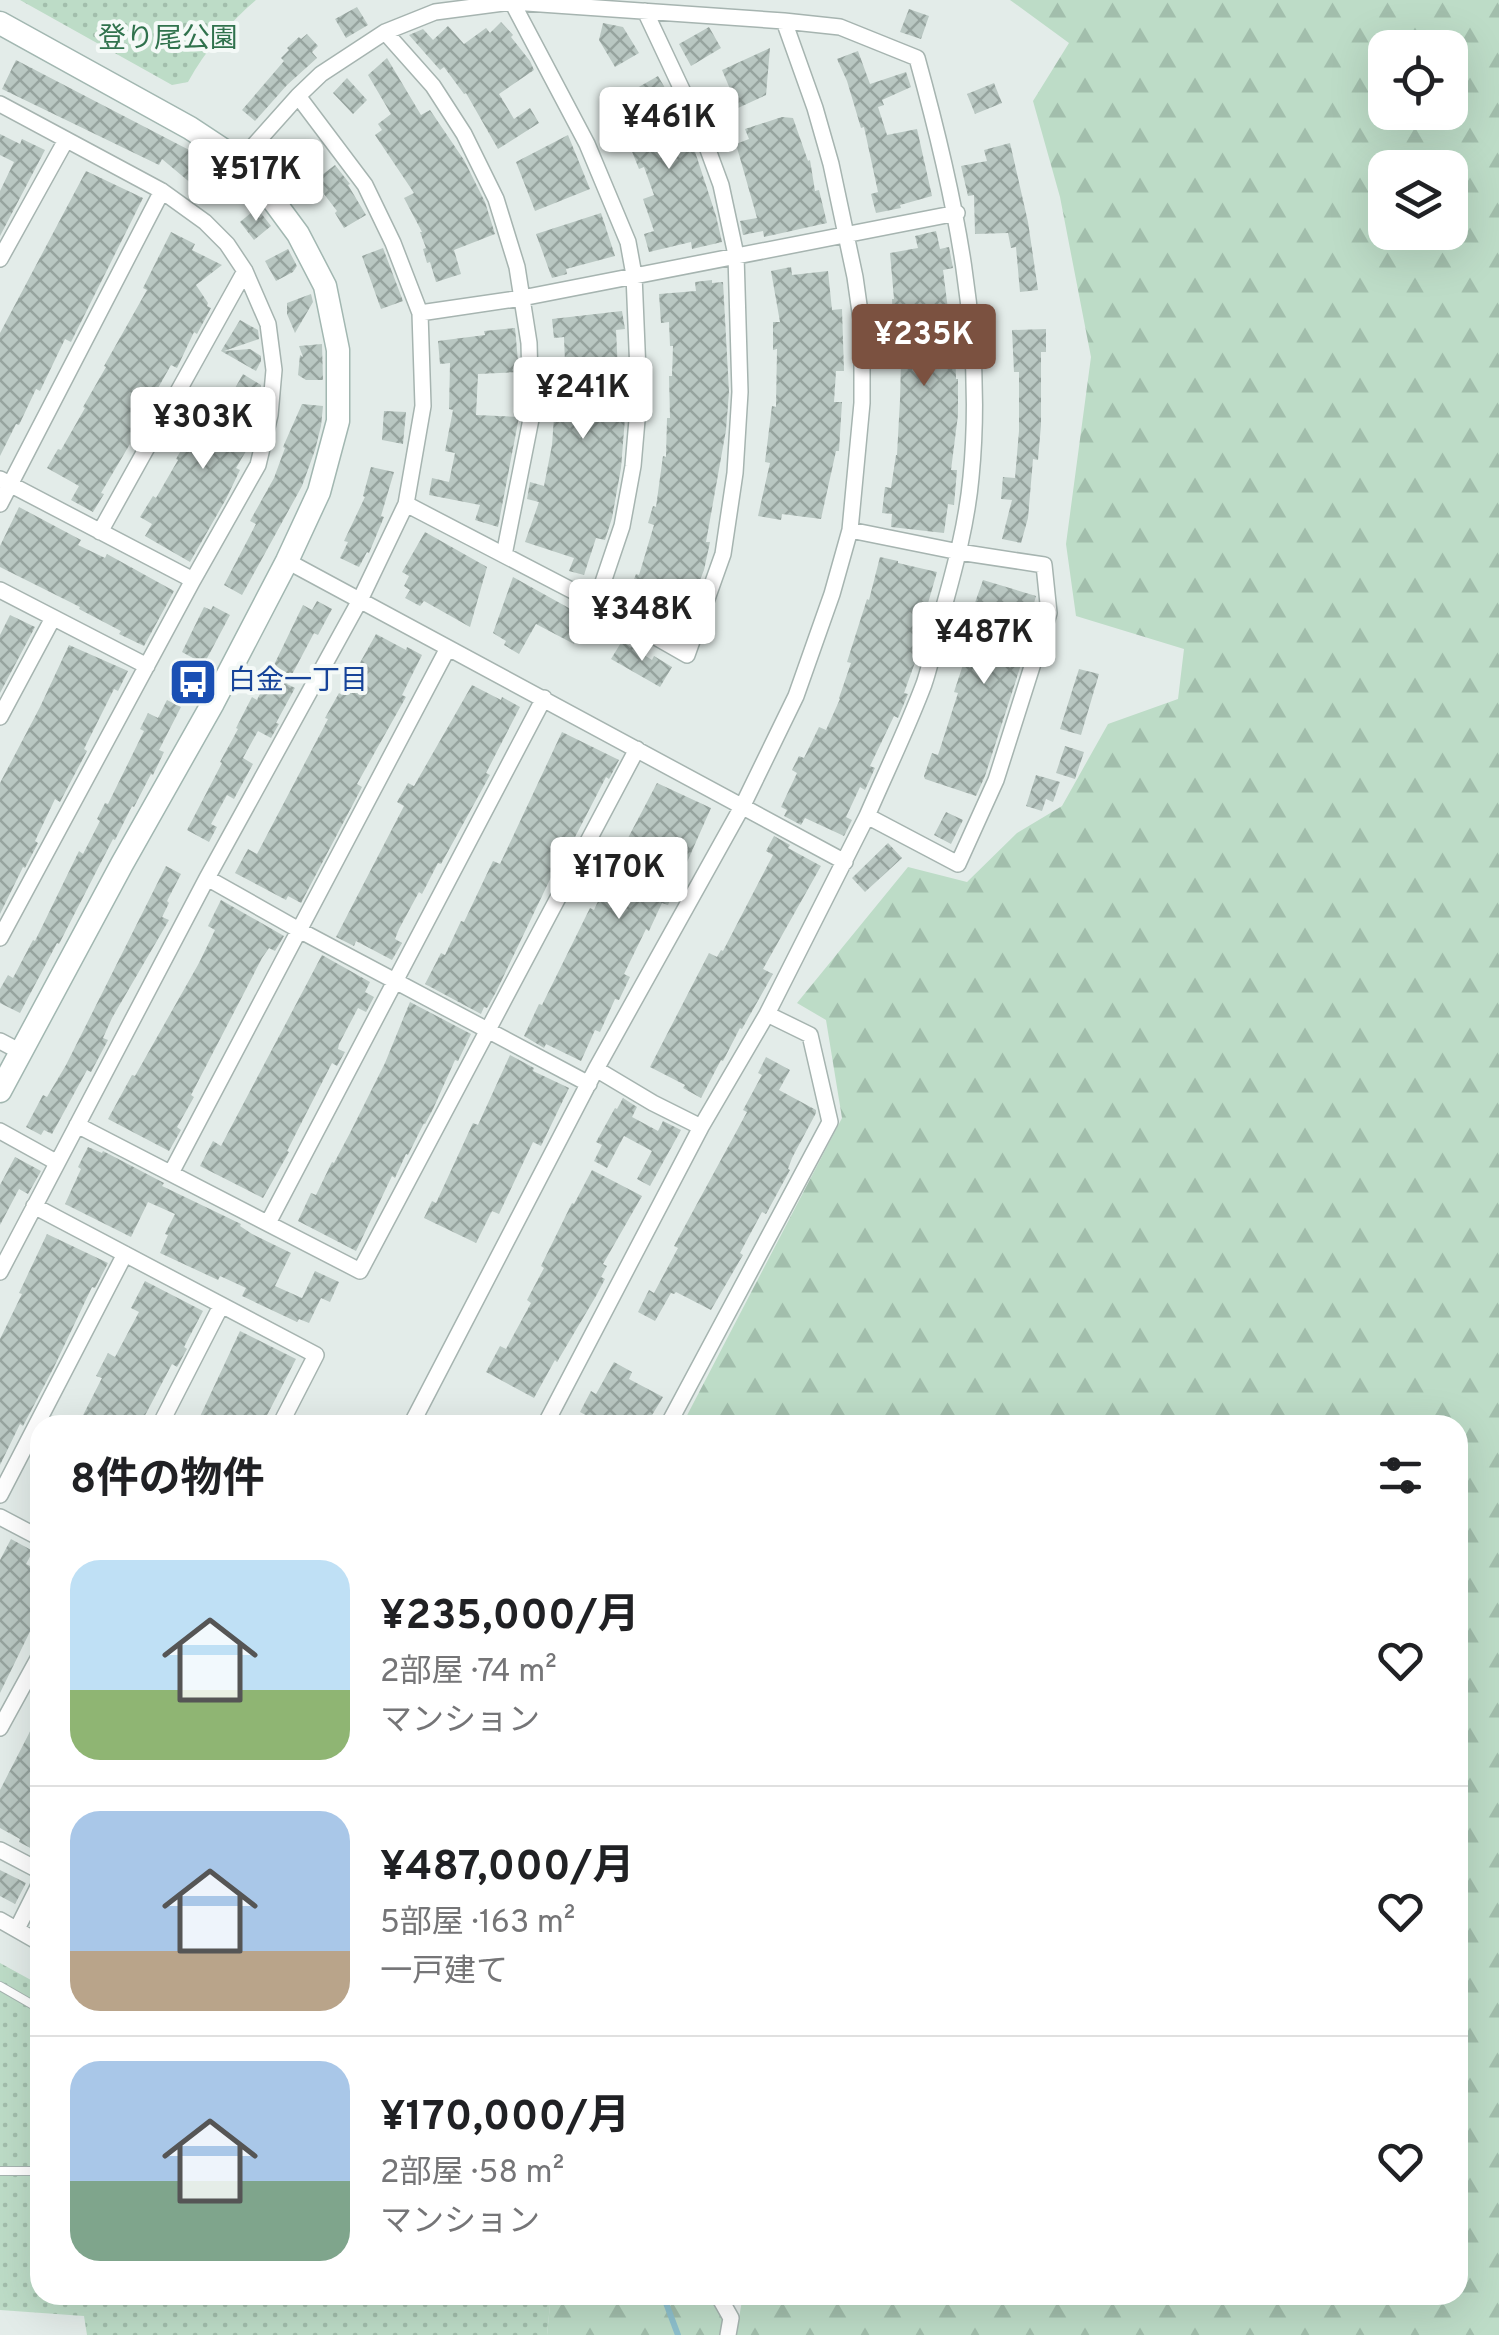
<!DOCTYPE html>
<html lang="ja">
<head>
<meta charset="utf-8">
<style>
  :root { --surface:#fff; --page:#f2f2f2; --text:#202124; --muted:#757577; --line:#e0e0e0; --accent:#7b5140 }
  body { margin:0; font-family:Overpass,"Noto Sans JP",sans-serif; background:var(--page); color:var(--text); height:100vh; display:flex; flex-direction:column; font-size:38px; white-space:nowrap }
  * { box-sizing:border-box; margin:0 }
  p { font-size:32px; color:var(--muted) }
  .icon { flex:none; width:55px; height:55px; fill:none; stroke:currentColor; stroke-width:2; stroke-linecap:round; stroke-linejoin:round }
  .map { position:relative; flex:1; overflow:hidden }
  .panel { position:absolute; left:30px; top:1415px; width:1438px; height:890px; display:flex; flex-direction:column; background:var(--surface); border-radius:30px; box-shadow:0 10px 40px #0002 }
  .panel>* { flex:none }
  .controls { position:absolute; left:1368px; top:30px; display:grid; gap:20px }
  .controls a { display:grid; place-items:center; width:100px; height:100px; border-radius:20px; background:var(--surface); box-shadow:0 10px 40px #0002; font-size:50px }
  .price { position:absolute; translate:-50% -85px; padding:0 22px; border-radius:10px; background:#fff; color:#222; font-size:32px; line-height:65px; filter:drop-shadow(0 2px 5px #0008) }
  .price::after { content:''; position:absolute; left:50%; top:60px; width:30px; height:22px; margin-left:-15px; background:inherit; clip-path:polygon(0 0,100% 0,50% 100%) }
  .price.selected { background:var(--accent); color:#fff }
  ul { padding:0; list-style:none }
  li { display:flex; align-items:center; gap:30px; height:250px; padding:0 40px }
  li+li { border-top:2px solid var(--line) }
  li span { display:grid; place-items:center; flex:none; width:280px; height:200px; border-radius:30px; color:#555 }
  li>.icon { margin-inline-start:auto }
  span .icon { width:120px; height:120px; fill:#fffc; stroke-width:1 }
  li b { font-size:42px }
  h2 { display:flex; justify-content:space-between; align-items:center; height:120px; padding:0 40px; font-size:42px }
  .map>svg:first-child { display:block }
  .forest { fill:url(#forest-firs); fill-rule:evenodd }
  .park { fill:url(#park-dots) }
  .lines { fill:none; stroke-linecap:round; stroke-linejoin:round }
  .stream { stroke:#8ec1ce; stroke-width:6 }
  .building { fill:url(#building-cross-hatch) }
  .lane-casing { stroke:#a6b4b0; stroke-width:10 }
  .street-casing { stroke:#a6b4b0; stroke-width:18 }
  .secondary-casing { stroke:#a2b7b1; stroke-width:25 }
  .lane { stroke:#fff; stroke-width:8 }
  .street { stroke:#fff; stroke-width:15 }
  .secondary { stroke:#fff; stroke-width:22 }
  .labels { text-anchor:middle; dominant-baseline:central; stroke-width:8; stroke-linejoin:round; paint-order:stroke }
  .park-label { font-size:28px; fill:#30724d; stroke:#f4f9f7 }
  .transit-label { font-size:28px; fill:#164399; stroke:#f4f9f7; text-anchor:start }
</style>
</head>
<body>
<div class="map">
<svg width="1499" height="2335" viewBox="0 0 1499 2335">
  <defs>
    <pattern id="forest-firs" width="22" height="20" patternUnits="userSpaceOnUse" patternTransform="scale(2.5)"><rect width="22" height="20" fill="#bddcc7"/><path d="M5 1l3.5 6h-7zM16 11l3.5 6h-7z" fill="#a2beac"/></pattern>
    <pattern id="park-dots" width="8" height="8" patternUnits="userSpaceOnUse" patternTransform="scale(2.5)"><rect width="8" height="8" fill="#bddcc7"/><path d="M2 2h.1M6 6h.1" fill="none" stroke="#a2beac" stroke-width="1.8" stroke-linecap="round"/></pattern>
    <pattern id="building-cross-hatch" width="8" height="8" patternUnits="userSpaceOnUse" patternTransform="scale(2.5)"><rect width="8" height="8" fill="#b9c7c2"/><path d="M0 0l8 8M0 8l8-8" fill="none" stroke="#96a39e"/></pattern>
  </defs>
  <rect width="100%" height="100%" fill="#e3ece9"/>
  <path class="forest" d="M1010,0H1499V2335H736L743,2295H1458V1425H869L868,1418L853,1425H682L842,1118L826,1020L797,1003L908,867L967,882L1017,833L1062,806L1108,724L1178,699L1184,649L1076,616L1066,544L1091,357L1060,197L1033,101L1069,43ZM1385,48H1450V112H1385ZM1385,168H1450V232H1385Z
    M551,2295H708L725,2317L722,2335H547Z"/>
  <path class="park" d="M20,0H256C229,23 205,51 188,82L172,85Z
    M0,1963L40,1985V2295H551L547,2335H87L84,2316L0,2310Z"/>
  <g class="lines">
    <path class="stream" d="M663,2295L678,2335"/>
  </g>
  <path class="building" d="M357,7L368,25L346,38L335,19Z
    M909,9L929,16L921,39L900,32Z
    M501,22L513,35L511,37L530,61L534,70L499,94L514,119L530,108L539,123L498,149L466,93L464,94L444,67L440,70L409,35L423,29L433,40L448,26L464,44L486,28L490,33Z
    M603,23L623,27L639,53L615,67L599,40Z
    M709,27L721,48L691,66L679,44Z
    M307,34L318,46L312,52L317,58L287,85L255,121L242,110L284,61L281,58L289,50L287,48L299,37L301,39Z
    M770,48L766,95L738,108L722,70Z
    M858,51L870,84L906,72L911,87L882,100L884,105L878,107L887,135L917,129L932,196L900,205L901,208L876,213L871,194L878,192L864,127L861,128L847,81L837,59Z
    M387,58L421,115L430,110L464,160L485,202L495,234L454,250L461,274L436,282L430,262L427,263L423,249L426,248L420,232H422L404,198L414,193L375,135L382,130L378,124L391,114L368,75Z
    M16,60L191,151L215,171L199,190L162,159L159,165L2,89Z
    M658,76L686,124L716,216L722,242L692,249L691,242L649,252L644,234L654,231L643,199L654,195L644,167L639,169L618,117L639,106L630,92Z
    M347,78L367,100L353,114L333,93Z
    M994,83L1002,103L975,114L967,94Z
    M782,117L793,118L808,161L810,160L815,191L819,190L827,223L764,237L763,231L743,235L740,221L757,218L736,144L749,139L745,129Z
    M0,134L20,144L22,139L45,150L0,236V191L14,162L0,155Z
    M568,135L590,189L535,211L516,162Z
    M1010,143L1028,222L1038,290L1020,292L1016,247L1011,248L1008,233L975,234L974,195L968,196L961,166L987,161L984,150Z
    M335,165L350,184L348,185L366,215L344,228L335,213L337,211L314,181Z
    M86,171L143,198L71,342L65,339L40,391L36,389L19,425L16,424L0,456V333Z
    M257,208L271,226L254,240L240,222Z
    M601,213L615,256L566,269L567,274L552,278L536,234Z
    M936,231L940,249L949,247L953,268L943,270L950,325H959V343H955L956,379H958V415L951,470H957L954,505L948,504L944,533L891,527L892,514L882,513L885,487L891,488L896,455H897L900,400L901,361H898L896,320H893L892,299H894L890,253L918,248L915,236Z
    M171,232L195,244L192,250L222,265L196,285L208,303L207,306L211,308L197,334L194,332L177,368L171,365L140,420L143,422L101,493L104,494L93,512L71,500L79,486L47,468L58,449L61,450L85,408L83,407L106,367L104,366L147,290L143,288Z
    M383,248L403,301L381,309L362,256Z
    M288,249L297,266L293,272L276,281L265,261Z
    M791,267L792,275L828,271L832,310L842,309L844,371H836L834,402H842L839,451H836L821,519L782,514L781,520L758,516L770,463L765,462L772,406L776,407L777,349L773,350V322H780L771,271Z
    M712,280V283L723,282L729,392L726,430L706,542H710L704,570L691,603L693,604L685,628L663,620L666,613L627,598L636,574L639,575L654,525L648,523L653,506L656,507L663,456L666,457L667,418H670L669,376H672L673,346H670L669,322L661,323L659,294L696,291L695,282Z
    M311,294L313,302L295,333L287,314V303Z
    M622,311L625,329L616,330L619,392L627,393L621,468L612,518L605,540L596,538L584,575L569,571L574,558L525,542L539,502L527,499L530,482L544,486L552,445L556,389H566L564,337L554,338L552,319Z
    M240,320L258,330L259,339L224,351L250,349L261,356V361L256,371L221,351Z
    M515,328L519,372L478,374L476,415L519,417L498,527L475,520L480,505L429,495L432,478L449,482L455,453L445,451L453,410L449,409L450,363L440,364L438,341L485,335L484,331Z
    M1046,329V352H1041V425L1038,460L1033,459L1028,518L1021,543L1002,539L1012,500L1001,499L1003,477L1015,478L1019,431V372H1014L1012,330Z
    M322,344L323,380H306L298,375L300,355L303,357L299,346Z
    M243,374L261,385V392L240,429L253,437L252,441L236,468L240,470L226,499L190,562L145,536L152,524L140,517L153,496L156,498L178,460L176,459L193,430L187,426L205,395L225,406Z
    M302,404L323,406L321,426L315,450L302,486L242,595L224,585L256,524L250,521L274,478L285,448L283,447Z
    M384,411L406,412L403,444L382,440Z
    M371,467L394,472L381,516L384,517L369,553L367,552L359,567L340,558L348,542L344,541L365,497L363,496Z
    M19,507L81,540L78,545L105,558L107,554L174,591L144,646L119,634L121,631L79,609L80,607L0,567V546Z
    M425,532L487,567L470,627L424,601L420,606L405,598L410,590L404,586L409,576L402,572Z
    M880,557L898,561V563L937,572L913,655L917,657L904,693L908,694L898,718L894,716L870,766L875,768L865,790L860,787L846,817L852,820L844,836L805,818L801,825L784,816L787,810L781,807L797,773L792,770L799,756L804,758L819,727L826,730L840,699L839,698L851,663L847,662L867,599L869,600Z
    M513,577L585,617L587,620L574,644L536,624L519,654L504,645L506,641L493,633Z
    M983,580L1036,596L1033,607L1037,609L1038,612L985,776L976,796L925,779L924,776L932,753L938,755L958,693L954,692L979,616L971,614Z
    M317,601L332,609L318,635L314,633L287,684L295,688L276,723L279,724L271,738L258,731L243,758L253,764L234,799L227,795L211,824L217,827L209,842L187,830L222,763L220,762L238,729L236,728L252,697L257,700L303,605L312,610Z
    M213,606L230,615L204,664L182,652L204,607L211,610Z
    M10,615L35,627L0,693V635Z
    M376,634L406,650L407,647L422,655L402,695L406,697L357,784L362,787L301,903L288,896L286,900L235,873L248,849L257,854L328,719L325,718L339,693L342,695Z
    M622,641L652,660L654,656L672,667L660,687L611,659Z
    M69,645L128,671L118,691L114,689L84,749L87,751L60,802L55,799L35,841L38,843L25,868L23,867L0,914V783L40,707Z
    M1079,669L1099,674L1081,735L1060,729Z
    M472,685L501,700L502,697L520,707L486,773L490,775L441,864L438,863L422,894L419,892L399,929L395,939L402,943L392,960L356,941L354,946L336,937L404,806L397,802L408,783L414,786Z
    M167,700L181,707L159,750L164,752L153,775L151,774L134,807L132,806L115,840L113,839L59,944L57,943L20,1013L0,1003V989L8,975L13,978L33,940L35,941L79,851L83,854L100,821L97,819L105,803L108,804L144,731L140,729L148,713L158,718Z
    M562,732L619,760L609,779L606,777L557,872L554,871L496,992L487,1008L484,1007L481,1014L425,984L441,953L445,955L461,921L464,922L493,861L500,864Z
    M1065,746L1084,752L1075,779L1056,773Z
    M1036,775L1060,782L1053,802L1046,799L1042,811L1026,806Z
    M657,783L711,808L668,905L662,903L649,931L646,929L624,974L630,977L619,1000L615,999L600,1032L595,1030L581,1061L546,1044L544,1048L524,1036L539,1004L542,1005L590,908L594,910L612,871L607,866L613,852L619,855Z
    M946,812L963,820L951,844L934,835Z
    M774,836L790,845L788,848L821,866L763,969L773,974L742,1029L740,1028L723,1061L721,1060L701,1098L683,1088L685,1085L650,1067L709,953L717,957L721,950L723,951L750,899L773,855L766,851Z
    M888,843L902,858L865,892L852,878Z
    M166,866L181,874L167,901L169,903L162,917L169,920L112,1018L103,1038L108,1040L91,1072L87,1070L52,1134L44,1130L41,1135L26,1127L43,1095L47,1097L66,1065Z
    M221,900L284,936L275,951L269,948L262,958L244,993L191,1095L194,1097L177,1127L181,1130L169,1151L108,1119L132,1075L135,1076L199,963L215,930L208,926Z
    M322,955L370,982L365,992L374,997L366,1012L358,1008L339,1044L338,1049L345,1052L337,1066L332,1063L287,1151L289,1152L263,1198L200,1166L213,1141L221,1146Z
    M410,1002L471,1034L458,1061L455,1060L433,1109L425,1124L424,1123L408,1155L406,1154L395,1178L392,1176L356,1251L298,1221L311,1193L316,1195L332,1162L334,1163L350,1133L385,1063Z
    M510,1055L534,1068L533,1071L569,1088L541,1146L533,1142L499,1214L492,1211L476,1243L424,1218L432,1201L436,1203L473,1123L478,1125Z
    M766,1057L790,1070L779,1090L816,1110V1113L792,1158L788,1169L790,1170L766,1214L762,1212L740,1253L743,1255L711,1310L676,1292L674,1294L671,1293L655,1321L638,1312L649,1290L654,1293L678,1248L674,1246L747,1112L743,1110L762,1075L758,1073Z
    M623,1098L637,1107L632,1117L658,1131L663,1121L681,1130L650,1186L637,1179L652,1151L624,1136L607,1168L594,1161L602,1145L596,1142L615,1108L617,1109Z
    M88,1147L102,1153L103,1151L164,1183L162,1186L241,1224L240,1226L252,1234L291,1253L275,1286L302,1298L315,1271L339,1282L330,1302L321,1298L309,1323L299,1319L297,1322L242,1296L246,1288L220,1276L218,1280L160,1253L168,1235L165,1234L175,1214L148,1202L131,1237L65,1204L81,1169L78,1167Z
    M15,1157L41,1171L28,1194L19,1189L0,1225V1185Z
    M592,1170L642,1196L603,1264L607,1266L601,1277L605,1279L596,1296L557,1362L555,1360L534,1398L486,1372L500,1346L506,1349L531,1303L527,1300L544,1268L541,1266L572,1203L574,1204Z
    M47,1234L108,1263L95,1288L92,1287L54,1367L23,1426L20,1424L0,1465V1339L22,1294L19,1293Z
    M145,1281L203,1311L184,1347L187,1349L177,1367L172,1364L140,1425H78L102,1378L96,1376L108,1353L115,1357L139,1312L131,1308Z
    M240,1331L296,1359L262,1425H196Z
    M614,1362L632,1372L629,1379L663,1397L646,1425H604L580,1412L591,1391L596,1394Z
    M11,1539L33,1551L26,1564L40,1571V1611L0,1693V1560Z
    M40,1712V1853L19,1842L20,1839L0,1828V1790Z
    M0,1870L26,1883L15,1904L0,1896Z"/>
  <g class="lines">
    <g class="lane-casing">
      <path id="lane" d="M0,1986L40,2009
        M0,2171H40"/>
    </g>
    <g class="street-casing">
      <path id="street" d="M512,2L587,144L628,242L634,275L639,397L633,466L622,526L596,603
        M784,21L840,27L917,58C955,195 985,334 971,477C967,522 955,567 943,610C937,635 932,660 924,684C907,729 886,772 867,816L958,864L996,780L1049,613L1044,565L959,552L850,530
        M385,32L433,86L464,134L496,199L517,267L529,343L531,419L504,555
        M0,104L162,191L205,222L227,244L245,271L268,324L274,370L270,415L258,465L193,580L0,479
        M240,161L298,96L321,74L385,32L435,12L512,2L784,21L815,108L831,164L855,277L862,326V403L850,530L832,594L796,696L743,805L596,1069L411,1425
        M0,259L66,140
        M420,313L522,298L957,213
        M0,504L162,191
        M406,504L596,603L687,655L723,554L735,473L740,392L736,255L721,185L700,128L645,11
        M100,532L245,271
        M287,561L845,862
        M0,590L147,666
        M0,717L53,618
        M207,878L299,930L589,1084
        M0,938L193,580
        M0,1041L21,1052
        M596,1069L653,1103L701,1127
        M77,1125L360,1271L637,749
        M0,1131L56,1162
        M171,1173L448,648
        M34,1206L316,1355L280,1425
        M268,1223L544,698
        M0,1272L207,878L360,600L406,504L423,406L420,313L393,243L365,185L298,96
        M160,1425L221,1306
        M545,1425L701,1127L767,1014
        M668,1425L830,1122L810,1035L767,1014L867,816
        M0,1495L125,1254
        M0,1517L40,1538
        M0,1728L40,1655
        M0,1850L40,1871
        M0,1920L40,1943
        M17,1929L40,1883
        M718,2295L731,2318L728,2335"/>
    </g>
    <g class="secondary-casing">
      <path id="secondary" d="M0,23L190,128L240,161L267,192L298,234L325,286L338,350V421L319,492L287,561L213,703L122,864L0,1091"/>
    </g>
    <use href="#lane" class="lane"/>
    <use href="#street" class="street"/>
    <use href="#secondary" class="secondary"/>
  </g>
  <defs>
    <g id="bus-square" transform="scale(2.5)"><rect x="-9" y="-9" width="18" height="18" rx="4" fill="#1a4fb4" stroke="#f4f9f7"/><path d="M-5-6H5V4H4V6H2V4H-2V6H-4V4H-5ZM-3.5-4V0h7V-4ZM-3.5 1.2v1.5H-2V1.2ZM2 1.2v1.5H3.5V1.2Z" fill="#fff"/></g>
  </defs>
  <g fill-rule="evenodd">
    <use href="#bus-square" x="193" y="682"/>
  </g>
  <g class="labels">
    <g class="park-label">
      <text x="168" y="40">登り尾公園</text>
    </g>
    <g class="transit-label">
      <text x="228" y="682">白金一丁目</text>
    </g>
  </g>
</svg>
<div class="controls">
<a><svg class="icon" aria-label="locate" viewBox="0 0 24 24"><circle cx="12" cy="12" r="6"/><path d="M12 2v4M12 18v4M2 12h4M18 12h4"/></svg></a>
<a><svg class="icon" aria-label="layers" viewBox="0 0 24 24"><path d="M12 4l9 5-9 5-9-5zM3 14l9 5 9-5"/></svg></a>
</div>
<b class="price" style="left:669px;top:172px">¥461K</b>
<b class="price" style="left:256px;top:224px">¥517K</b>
<b class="price selected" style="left:924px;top:389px">¥235K</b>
<b class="price" style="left:583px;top:442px">¥241K</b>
<b class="price" style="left:203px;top:472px">¥303K</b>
<b class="price" style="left:642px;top:664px">¥348K</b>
<b class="price" style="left:984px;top:687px">¥487K</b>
<b class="price" style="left:619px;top:922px">¥170K</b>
<section class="panel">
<h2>8件の物件<svg class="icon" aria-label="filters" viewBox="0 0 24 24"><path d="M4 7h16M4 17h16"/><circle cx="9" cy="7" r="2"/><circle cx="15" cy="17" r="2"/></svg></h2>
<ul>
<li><span style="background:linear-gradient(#bfe0f5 65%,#8fb573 0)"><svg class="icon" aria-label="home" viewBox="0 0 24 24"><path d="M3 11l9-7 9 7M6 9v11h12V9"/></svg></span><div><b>¥235,000/月</b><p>2部屋 · 74 m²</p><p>マンション</p></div><svg class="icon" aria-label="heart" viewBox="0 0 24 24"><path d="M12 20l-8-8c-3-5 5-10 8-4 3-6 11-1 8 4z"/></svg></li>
<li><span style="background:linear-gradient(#a9c7e8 70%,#b9a48a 0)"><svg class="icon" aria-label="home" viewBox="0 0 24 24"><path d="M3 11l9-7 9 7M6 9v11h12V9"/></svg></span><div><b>¥487,000/月</b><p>5部屋 · 163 m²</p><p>一戸建て</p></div><svg class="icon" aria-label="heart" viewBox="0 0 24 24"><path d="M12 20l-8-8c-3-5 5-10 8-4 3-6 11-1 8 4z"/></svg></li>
<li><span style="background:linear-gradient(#a9c7e8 60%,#7fa58c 0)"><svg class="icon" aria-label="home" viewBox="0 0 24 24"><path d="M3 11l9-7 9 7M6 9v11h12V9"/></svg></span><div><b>¥170,000/月</b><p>2部屋 · 58 m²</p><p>マンション</p></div><svg class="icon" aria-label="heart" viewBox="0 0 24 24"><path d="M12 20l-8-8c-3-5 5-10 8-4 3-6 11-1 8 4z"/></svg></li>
</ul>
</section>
</div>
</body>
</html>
